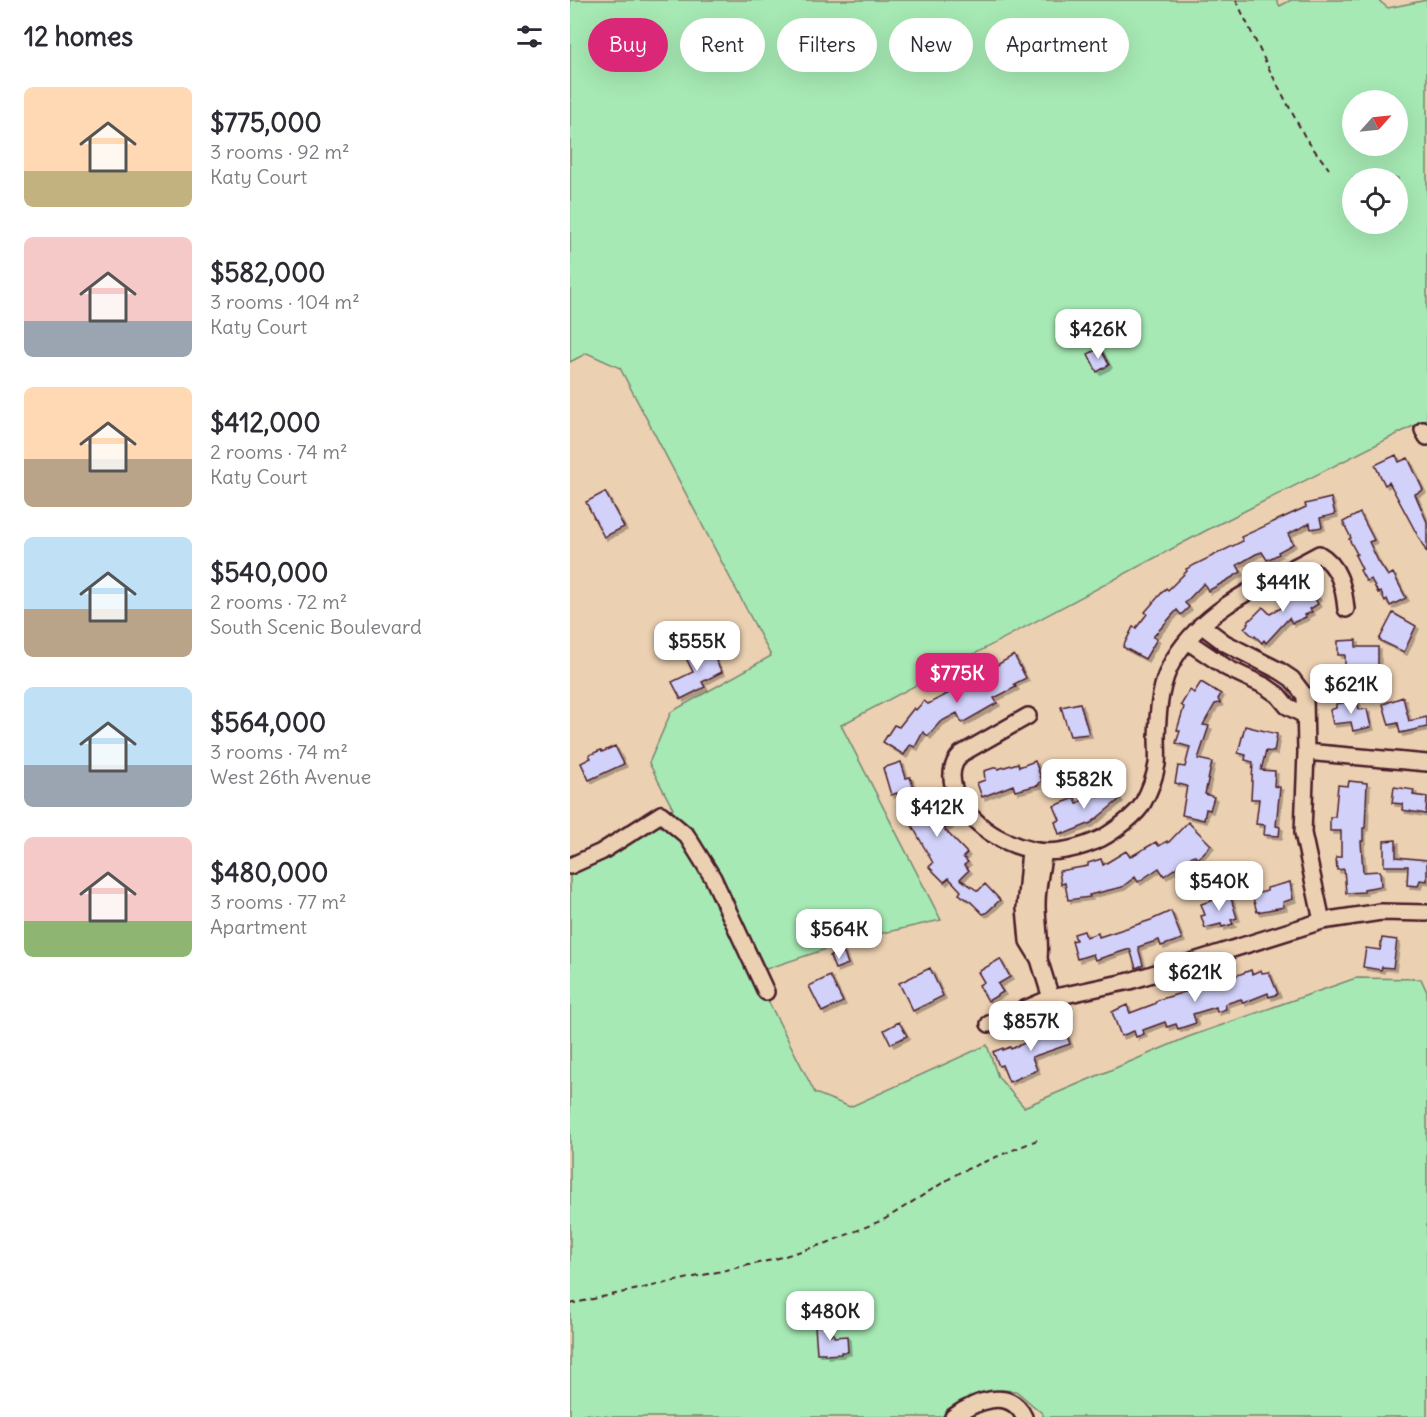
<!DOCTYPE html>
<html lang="en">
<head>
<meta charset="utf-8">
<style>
  :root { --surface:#fff; --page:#f2f2f3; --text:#2b2b33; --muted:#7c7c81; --accent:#db2777 }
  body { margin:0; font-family:Delius,sans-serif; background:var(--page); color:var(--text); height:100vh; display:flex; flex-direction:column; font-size:22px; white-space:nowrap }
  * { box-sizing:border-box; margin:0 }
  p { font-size:20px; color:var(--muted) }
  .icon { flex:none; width:33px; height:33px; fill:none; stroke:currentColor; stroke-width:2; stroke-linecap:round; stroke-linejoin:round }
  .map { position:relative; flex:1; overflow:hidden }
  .sheet { display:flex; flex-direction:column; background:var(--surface); width:570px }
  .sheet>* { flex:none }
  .banner { position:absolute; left:18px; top:18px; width:570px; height:54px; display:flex; gap:12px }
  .needle { width:39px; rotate:63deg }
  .controls { position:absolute; left:772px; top:90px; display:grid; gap:12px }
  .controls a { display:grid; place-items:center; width:66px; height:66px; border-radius:50%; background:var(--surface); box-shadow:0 6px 24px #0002; font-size:30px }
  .price { position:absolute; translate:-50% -51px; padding:0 14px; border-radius:12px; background:#fff; color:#222; font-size:20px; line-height:39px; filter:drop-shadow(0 2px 3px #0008) }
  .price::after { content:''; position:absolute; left:50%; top:36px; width:18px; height:14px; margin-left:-9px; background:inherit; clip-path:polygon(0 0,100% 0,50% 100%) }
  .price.on { background:var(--accent); color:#fff }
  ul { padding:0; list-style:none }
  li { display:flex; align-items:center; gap:18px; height:150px; padding:0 24px }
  li span { display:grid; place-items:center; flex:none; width:168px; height:120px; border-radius:9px; color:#555 }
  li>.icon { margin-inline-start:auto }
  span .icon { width:72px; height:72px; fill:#fffc; stroke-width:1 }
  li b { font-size:26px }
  h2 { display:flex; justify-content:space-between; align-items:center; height:72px; padding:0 24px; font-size:26px }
  .pill { padding:0 21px; border-radius:27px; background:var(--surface); box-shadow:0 6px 24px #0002; font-size:21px; line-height:54px }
  .pill.on { background:var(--accent); color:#fff }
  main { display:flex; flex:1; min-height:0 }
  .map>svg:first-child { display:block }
  .green { fill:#a6e9b4; stroke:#788470; stroke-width:1.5; fill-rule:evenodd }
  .building { fill:#d2d1fa; stroke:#4a1f2b; stroke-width:1.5; filter:url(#shadow) }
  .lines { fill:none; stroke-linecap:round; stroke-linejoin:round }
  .minor-casing { stroke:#4a1f2b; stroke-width:20 }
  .path { stroke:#4a1f2b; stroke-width:2; stroke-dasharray:6 4.5; stroke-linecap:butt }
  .minor { stroke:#ebd0b2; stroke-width:15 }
</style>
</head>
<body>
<main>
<section class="sheet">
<h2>12 homes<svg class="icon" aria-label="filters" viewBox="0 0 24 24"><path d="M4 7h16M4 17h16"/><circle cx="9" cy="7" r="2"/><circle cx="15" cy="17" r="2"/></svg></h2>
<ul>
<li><span style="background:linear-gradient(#ffd9b3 70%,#c2b280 0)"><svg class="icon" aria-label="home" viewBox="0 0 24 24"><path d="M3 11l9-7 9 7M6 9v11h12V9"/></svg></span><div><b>$775,000</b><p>3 rooms · 92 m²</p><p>Katy Court</p></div></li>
<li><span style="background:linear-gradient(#f6c9c9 70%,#9aa5b1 0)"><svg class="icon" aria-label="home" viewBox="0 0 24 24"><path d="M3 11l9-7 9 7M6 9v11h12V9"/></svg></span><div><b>$582,000</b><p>3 rooms · 104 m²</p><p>Katy Court</p></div></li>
<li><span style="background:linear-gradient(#ffd9b3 60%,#b9a48a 0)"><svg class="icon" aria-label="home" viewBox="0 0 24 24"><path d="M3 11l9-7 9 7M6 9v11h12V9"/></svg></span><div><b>$412,000</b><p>2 rooms · 74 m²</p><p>Katy Court</p></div></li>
<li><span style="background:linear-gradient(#bfe0f5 60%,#b9a48a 0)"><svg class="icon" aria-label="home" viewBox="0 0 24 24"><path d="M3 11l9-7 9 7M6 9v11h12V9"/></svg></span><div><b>$540,000</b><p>2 rooms · 72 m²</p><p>South Scenic Boulevard</p></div></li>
<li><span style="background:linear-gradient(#bfe0f5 65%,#9aa5b1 0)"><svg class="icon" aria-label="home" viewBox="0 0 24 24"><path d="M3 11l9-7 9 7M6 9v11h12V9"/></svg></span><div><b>$564,000</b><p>3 rooms · 74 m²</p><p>West 26th Avenue</p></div></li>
<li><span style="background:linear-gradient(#f6c9c9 70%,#8fb573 0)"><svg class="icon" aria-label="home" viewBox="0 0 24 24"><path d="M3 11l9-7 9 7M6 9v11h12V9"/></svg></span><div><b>$480,000</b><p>3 rooms · 77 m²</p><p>Apartment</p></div></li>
</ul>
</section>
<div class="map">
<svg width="857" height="1417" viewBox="0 0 857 1417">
  <defs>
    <filter id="shadow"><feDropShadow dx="3" dy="3" stdDeviation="0" flood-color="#0004"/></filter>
  </defs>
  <rect width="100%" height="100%" fill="#ebd0b2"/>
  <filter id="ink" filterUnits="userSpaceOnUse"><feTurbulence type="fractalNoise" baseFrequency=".0167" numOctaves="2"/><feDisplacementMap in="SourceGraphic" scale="12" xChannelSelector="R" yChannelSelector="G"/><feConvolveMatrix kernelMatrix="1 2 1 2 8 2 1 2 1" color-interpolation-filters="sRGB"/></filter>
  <g filter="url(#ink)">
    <path class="green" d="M0,0H706L710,6L721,0H808L818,8L857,0V419L639,529L271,725L371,920L286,939L184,973L245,1093L280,1107L417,1045L428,1077L454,1107L618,1037L786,978L851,979L857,992V1417H473V1414L446,1391L431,1390L370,1417H42L16,1414L0,1417V865L103,809L79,763L101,712L201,656L50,368L17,353L0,362ZM783,100H828V146H783ZM783,178H828V224H783Z"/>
    <path class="building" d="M530,348L539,365L527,372L518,354Z
      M826,455L829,462L838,458L853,490L845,494L857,522V553L819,482L815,485L805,465Z
      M35,492L54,527L34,537L16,502Z
      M761,498L765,514L750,518L752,527L741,529L740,523L718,534L723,544L708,552L709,554L697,560L692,552L686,554L667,565L671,572L654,582L638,591L634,583L615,603L619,607L611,615L607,610L583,637L587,639L575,659L553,647L563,627L566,628L577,614L575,612L596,588L598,590L617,571L616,569L673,541L671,537L736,507L735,504Z
      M790,513L804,540L799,542L808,561L818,576L823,573L836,598L820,606L817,599L815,601L811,592L808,593L801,579L796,581L790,570L792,569L785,555L787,554L779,539L781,538L773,522Z
      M740,582L748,598L745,599L748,604L740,609L742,612L735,615L736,617L722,623L719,618L696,643L694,640L692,643L685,636L684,637L674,628L678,624L677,623L693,607L700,614L713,607L709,599Z
      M823,613L846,626L834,652L809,640Z
      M786,640V647H808V667L775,668V655H768V641Z
      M137,645L152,672L132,682L135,687L111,699L102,682L123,672L115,656Z
      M444,655L456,678L444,684L446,687L424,698L427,703L392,723L387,713L370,722L358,736L353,732L345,747L340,745L334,755L313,742L324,725L329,727L344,708L346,710L354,701L358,704L381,692Z
      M631,682L651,694L648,699L650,703L645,704L633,725L639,726L628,759L642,762L635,794L644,797L640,810L636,809L634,820L612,815L617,786L605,783L608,766L615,767L620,747L606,743L610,731L607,730L614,707L611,705L620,690L624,693Z
      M833,697L839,721L857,717V727L830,733L828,723L819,725L813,704Z
      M787,700L789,710L797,709L801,727L783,731L781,722L763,724L760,710L766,708V704Z
      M510,703L519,734L500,736L491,707Z
      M675,726L707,734L704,752L696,751L691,770L705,771L704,786L710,787L706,826L710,827L709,836L694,835L695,825L686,824L689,799H681L683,762L675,760L676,755L668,753Z
      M45,746L54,764L19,780L11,763L21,758L19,755L31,750L32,752Z
      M465,761L472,781L469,783V785L445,791L443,785L412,797L407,783L415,780L414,771L427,767L428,769L448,763L449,767Z
      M331,762L336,778L340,777L345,793L356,790L358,799L363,802L367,819L373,815L380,826L374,829L397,853L393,857L398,862L394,865L399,870L390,879L408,891L415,884L430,900L416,913L413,914L401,902L389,894L391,891L379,878L374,882L359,867L363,863L340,822L339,823L334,808L332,809L327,793L321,795L313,768Z
      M779,781L797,783L795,828H793V841H791L793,872L810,871L811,886L794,889V892L776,893L774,869L767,870L766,857H771V831H760V817H765L768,785L778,786Z
      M540,786L550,799L521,823L494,834V832L489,834L485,822L490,820L484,806L505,798L507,804L524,791L528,796Z
      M824,787L844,790L843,795L857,797L856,814L832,810L833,804L822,803Z
      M618,822L641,845L628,859L624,855L594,876L589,868L568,882L565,877L552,887L519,895L520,897L498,900L495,883L491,884L489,871L518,866V863L531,859L533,865L556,851L560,857L586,842L589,846L597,841L598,843Z
      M826,840V857L857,860V881L850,880L848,886L837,885L838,866H814V841Z
      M720,882L723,899L713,902L714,907L687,912L682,895L697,891V888Z
      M660,895L667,918L661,920L663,924L652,927L651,924L635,928L631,916L635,915L631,904Z
      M601,911L612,939L591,946L589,940L568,947L573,965L566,968L560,949L525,960L523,954L507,959L502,941L506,940L504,934L514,931L516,937L528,933L529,937L581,920Z
      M812,938L827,940L823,968L812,967L811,970L793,967L796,948L810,950Z
      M273,951L278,964L265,969L260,956Z
      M430,959L440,977L428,984L433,992L418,1001L409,985L414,982L408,972Z
      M360,968L373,996L343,1011L329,983Z
      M681,970L682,974L691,970L692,973L699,972L708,994L699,997L698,993L673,1003L671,999L655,1004L656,1009L647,1012L646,1007L623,1014L626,1023L608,1029L606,1024L597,1027L595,1022L573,1030L574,1034L566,1037L564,1031L551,1036L542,1012L546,1010L557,1005L560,1013L584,1004L588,1000L621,990L626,986L638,982L639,986Z
      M260,976L273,1002L252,1012L239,986Z
      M329,1022L337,1036L321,1044L314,1030Z
      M493,1024L500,1044L462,1057L467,1070L439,1082L432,1065L429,1066L423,1052L433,1048V1050L440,1047L441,1049L464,1039L461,1033L467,1030L478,1026L479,1029Z
      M258,1325L259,1335L264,1334V1337L277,1336L278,1352H271V1354L255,1355V1353H247L245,1326Z"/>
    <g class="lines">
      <g class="minor-casing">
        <path id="minor" d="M853,430L857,437
          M631,625L655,643L710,671L722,679L735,696L736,752L733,833L752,921
          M617,641L657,668L695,686L708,695L717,706L734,715
          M458,716L391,754C370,776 390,808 409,824C423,837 444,846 462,850C484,855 512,848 532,838C543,832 568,814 573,803C579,792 585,776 587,764C588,756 587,746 587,737C588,710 590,682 604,659C637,605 696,583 749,554C769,565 774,588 776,609
          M736,752L857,763
          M460,850L455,908L458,941L469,959L481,998
          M0,866L31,852L91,814L117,836L143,878L196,992
          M469,959C471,938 467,925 467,905C467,887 471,869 474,852
          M419,1024L481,998L560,981L752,921L811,912L857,913
          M383,1417C404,1402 440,1386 454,1417"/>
      </g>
      <path class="path" d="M666,0L697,65L736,139L759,169
        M0,1304L202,1260L257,1243L315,1219L390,1172L467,1140"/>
      <use href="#minor" class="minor"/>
    </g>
  </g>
</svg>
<div class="controls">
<a><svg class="needle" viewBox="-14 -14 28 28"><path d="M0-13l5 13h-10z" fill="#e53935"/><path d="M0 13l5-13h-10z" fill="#7c7c81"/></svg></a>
<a><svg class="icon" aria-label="locate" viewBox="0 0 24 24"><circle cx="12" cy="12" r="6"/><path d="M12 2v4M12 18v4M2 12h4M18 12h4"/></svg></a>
</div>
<b class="price" style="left:528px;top:360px">$426K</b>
<b class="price" style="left:713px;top:613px">$441K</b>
<b class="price" style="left:127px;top:672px">$555K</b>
<b class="price on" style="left:387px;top:704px">$775K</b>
<b class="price" style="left:781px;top:715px">$621K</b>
<b class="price" style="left:514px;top:810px">$582K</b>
<b class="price" style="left:367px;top:838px">$412K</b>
<b class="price" style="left:649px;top:912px">$540K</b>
<b class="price" style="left:269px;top:960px">$564K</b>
<b class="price" style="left:625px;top:1003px">$621K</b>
<b class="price" style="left:461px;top:1052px">$857K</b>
<b class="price" style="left:260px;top:1342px">$480K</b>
<div class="banner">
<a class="pill on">Buy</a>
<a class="pill">Rent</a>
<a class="pill">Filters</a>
<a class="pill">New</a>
<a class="pill">Apartment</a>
</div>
</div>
</main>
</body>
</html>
